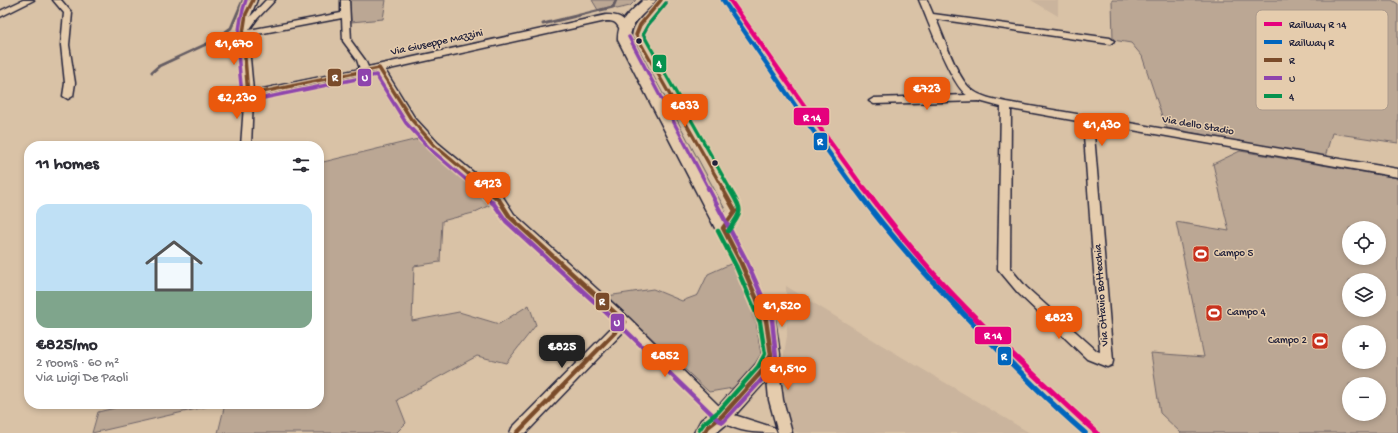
<!DOCTYPE html>
<html lang="en">
<head>
<meta charset="utf-8">
<style>
  :root { --surface:#fff; --page:#f2f2f3; --text:#2b2b33; --muted:#7c7c81; --accent:#ea580c }
  body { margin:0; font-family:"Gochi Hand",sans-serif; background:var(--page); color:var(--text); height:100vh; display:flex; flex-direction:column; font-size:15px; white-space:nowrap }
  * { box-sizing:border-box; margin:0 }
  p { font-size:13px; color:var(--muted) }
  .icon { flex:none; width:22px; height:22px; fill:none; stroke:currentColor; stroke-width:2; stroke-linecap:round; stroke-linejoin:round }
  .map { position:relative; flex:1; overflow:hidden }
  .side { position:absolute; left:24px; top:141px; width:300px; height:268px; display:flex; flex-direction:column; background:var(--surface); border-radius:16px; box-shadow:0 2px 6px #0003 }
  .side>* { flex:none }
  .controls { position:absolute; left:1342px; top:221px; display:grid; gap:8px }
  .controls a { display:grid; place-items:center; width:44px; height:44px; border-radius:50%; background:var(--surface); box-shadow:0 2px 6px #0003; font-size:20px }
  .price { position:absolute; translate:-50% -34px; padding:0 9px; border-radius:8px; background:var(--accent); color:#fff; font-size:13px; line-height:26px; filter:drop-shadow(0 1px 2px #0008) }
  .price::after { content:''; position:absolute; left:50%; top:24px; width:12px; height:9px; margin-left:-6px; background:inherit; clip-path:polygon(0 0,100% 0,50% 100%) }
  .price.selected { background:#222; color:#fff }
  ul { padding:0; list-style:none }
  li { display:grid; align-content:center; gap:8px; height:212px; padding:0 12px }
  li span { display:grid; place-items:center; height:124px; border-radius:12px; color:#555 }
  li>.icon { margin-inline-start:auto }
  span .icon { width:72px; height:72px; fill:#fffc; stroke-width:1 }
  li b { font-size:17px }
  h2 { display:flex; justify-content:space-between; align-items:center; height:48px; padding:0 12px; font-size:17px }
  .map>svg:first-child { display:block }
  .built { fill:#cab49d }
  .green { fill:#bba794; stroke:#6e6468; fill-rule:evenodd }
  .lines { fill:none; stroke-linecap:round; stroke-linejoin:round }
  .stream { stroke:#655d63; stroke-width:3 }
  .street-casing { stroke:#22223b; stroke-width:3 }
  .secondary-casing { stroke:#22223b; stroke-width:3 }
  .street { fill:#e5ccad; fill-rule:evenodd }
  .secondary { fill:#e5ccad; fill-rule:evenodd }
  .bus-1-far1-casing { stroke:#e5ccad; stroke-width:6 }
  .bus-1-casing { stroke:#e5ccad; stroke-width:8 }
  .bus-2-far1-casing { stroke:#e5ccad; stroke-width:6 }
  .bus-2-casing { stroke:#e5ccad; stroke-width:8 }
  .bus-3-far1-casing { stroke:#e5ccad; stroke-width:6 }
  .bus-3-casing { stroke:#e5ccad; stroke-width:8 }
  .bus-1-far1 { stroke:#7a4b2a; stroke-width:3.5 }
  .bus-1 { stroke:#7a4b2a; stroke-width:4.5 }
  .bus-2-far1 { stroke:#8e44ad; stroke-width:3.5 }
  .bus-2 { stroke:#8e44ad; stroke-width:4.5 }
  .bus-3-far1 { stroke:#05924e; stroke-width:3.5 }
  .bus-3 { stroke:#05924e; stroke-width:4.5 }
  .rail-1-far1-casing { stroke:#e5ccad; stroke-width:7 }
  .rail-1-casing { stroke:#e5ccad; stroke-width:8 }
  .rail-2-far1-casing { stroke:#e5ccad; stroke-width:7 }
  .rail-2-casing { stroke:#e5ccad; stroke-width:8 }
  .rail-1-far1 { stroke:#e5007d; stroke-width:4.5 }
  .rail-1 { stroke:#e5007d; stroke-width:5.5 }
  .rail-2-far1 { stroke:#0065bd; stroke-width:4.5 }
  .rail-2 { stroke:#0065bd; stroke-width:5.5 }
  .bus-dot { fill:#22223b; stroke:#e5ccad; stroke-width:1.5 }
  .labels { text-anchor:middle; dominant-baseline:central; stroke-width:3; stroke-linejoin:round; paint-order:stroke }
  .street-label { font-size:11px; fill:#22223b; stroke:#e5ccad }
  .poi-label { font-size:11px; fill:#22223b; stroke:#e5ccad; text-anchor:start }
  .key { fill:#e5ccad; stroke:#aa998b; stroke-width:1 }
  .key-label { font-size:11px; fill:#22223b }
  .line-badge { stroke:#e5ccad; stroke-width:1.5 }
  .badge-label { font-size:11px; text-anchor:middle; font-weight:bold; fill:#fff }
</style>
</head>
<body>
<div class="map">
<svg width="1398" height="433" viewBox="0 0 1398 433">
  <rect width="100%" height="100%" fill="#d9c2a6"/>
  <filter id="ink" filterUnits="userSpaceOnUse"><feTurbulence type="fractalNoise" baseFrequency=".025" numOctaves="2"/><feDisplacementMap in="SourceGraphic" scale="8" xChannelSelector="R" yChannelSelector="G"/><feConvolveMatrix kernelMatrix="1 2 1 2 8 2 1 2 1" color-interpolation-filters="sRGB"/></filter>
  <g filter="url(#ink)">
    <path class="built" d="M1031,0H1058V16Z
      M786,286L880,344L1030,433H799L790,430L780,377L787,336Z"/>
    <path class="green" d="M350,0H386L383,19L351,22Z
      M592,0H636L630,6L617,9L612,6L598,10Z
      M1112,0H1392L1398,4V143L1332,133L1325,157L1167,128L1164,122L1142,56L1131,43L1113,40Z
      M631,27L633,28L632,36L726,211L722,212L629,36Z
      M422,138L490,198V205L473,213L442,221L440,262L414,266L412,321L459,312L499,324L529,305L536,325L506,363L477,356L397,400L406,423L396,433H218L225,404H319V163Z
      M1240,151L1398,178V433H1181L1160,413L1151,353L1204,357L1176,222L1229,231L1213,164ZM1349,228H1379V258H1349ZM1349,280H1379V310H1349ZM1349,332H1379V362H1349ZM1349,384H1379V414H1349Z
      M737,261L761,320L763,353L749,377L733,388L709,392L607,296L653,289L682,301L698,295L708,274Z
      M115,404H218L92,433L98,412L115,408Z"/>
    <g class="lines">
      <path class="stream" d="M543,24L613,7L616,0
        M152,72L159,66L213,41L231,28L243,0"/>
      <g class="street-casing">
        <path id="street" d="M23,0H34L0,17V11Z
          M53,0H61L72,13L69,45L75,83L73,96L68,99L63,96L65,83L61,45L64,13Z
          M249,0H257L250,17L266,0H275L257,19L249,30L341,13V0H349L351,41L365,60L368,67L606,15C618,15 625,17 628,29L624,32L621,31C616,23 616,21 606,21L385,70L414,117L438,143L503,197L514,214L629,318L718,405L731,414L775,428L777,433C747,433 733,431 708,413L625,330L526,433H510L512,428L617,322L506,220L495,203L430,147L408,121L376,71L253,97L251,146H241L244,105L239,32L242,14ZM342,18L343,41L357,60L360,69L253,91L248,36Z
          M919,0H927L933,14L1110,38L1114,41L1110,44L936,19C944,37 957,78 971,89C980,97 994,99 1006,102L1398,169V177L1093,123L1113,361L1112,365L1107,367L1087,359L1018,293L998,269L1001,107L979,101L874,104L869,101L874,98L967,95C951,85 928,20 919,0ZM1011,109L1083,122L1100,352L1097,351L1026,287L1010,268Z
          M771,349L776,351L777,355L783,400L792,433H778L769,400L765,355L766,351Z"/>
      </g>
      <g class="secondary-casing">
        <path id="secondary" d="M643,0H656C646,14 630,20 630,40L749,263L775,320L780,355L770,376L729,422L716,433H694L701,420L715,410L756,364L762,354L757,320L733,263L618,40C617,21 631,12 643,0Z"/>
      </g>
      <use href="#street" class="street"/>
      <use href="#secondary" class="secondary"/>
      <g class="bus-1-far1-casing">
        <path id="bus-1-far1" d="M253,0L246,14L243,33L248,95L379,68L411,119L434,145L486,189
          M661,0L640,25L636,35L723,189"/>
      </g>
      <g class="bus-1-casing">
        <path id="bus-1" d="M485,188L499,200L510,217L625,322L517,433
          M704,433L708,427L722,416L763,370L771,355L766,320L741,263L723,228L735,211L722,188"/>
      </g>
      <g class="bus-2-far1-casing">
        <path id="bus-2-far1" d="M246,0C237,25 237,49 240,75C241,83 241,92 244,100L249,101L376,75L406,123L430,149L477,189
          M629,37L709,189
          M645,38L643,34L648,25L666,3"/>
      </g>
      <g class="bus-2-casing">
        <path id="bus-2" d="M476,188L494,204L506,221L621,326L718,420L723,422L767,374L776,358L772,319L746,260L708,188"/>
      </g>
      <g class="bus-3-far1-casing">
        <path id="bus-3-far1" d="M666,3L648,25L643,34L730,189"/>
      </g>
      <g class="bus-3-casing">
        <path id="bus-3" d="M728,231C744,209 742,211 729,188
          M699,430L704,423L718,412L758,367L765,354L760,322L736,266L718,231"/>
      </g>
      <use href="#bus-1-far1" class="bus-1-far1"/>
      <use href="#bus-1" class="bus-1"/>
      <use href="#bus-2-far1" class="bus-2-far1"/>
      <use href="#bus-2" class="bus-2"/>
      <use href="#bus-3-far1" class="bus-3-far1"/>
      <use href="#bus-3" class="bus-3"/>
      <g class="rail-1-far1-casing">
        <path id="rail-1-far1" d="M730,0L817,124L864,189"/>
      </g>
      <g class="rail-1-casing">
        <path id="rail-1" d="M864,188C892,225 922,262 954,296C1000,344 1048,388 1097,433"/>
      </g>
      <g class="rail-2-far1-casing">
        <path id="rail-2-far1" d="M723,0L799,111L855,189"/>
      </g>
      <g class="rail-2-casing">
        <path id="rail-2" d="M855,188C893,240 937,287 983,334C1016,368 1049,402 1085,433"/>
      </g>
      <use href="#rail-1-far1" class="rail-1-far1"/>
      <use href="#rail-1" class="rail-1"/>
      <use href="#rail-2-far1" class="rail-2-far1"/>
      <use href="#rail-2" class="rail-2"/>
    </g>
  </g>
  <defs>
    <g id="stadium-square" transform="scale(0.9)"><rect x="-9" y="-9" width="18" height="18" rx="4" fill="#c8321e" stroke="#e5ccad"/><path d="M0-5a6.5 5 0 1 0 0 10a6.5 5 0 1 0 0-10ZM-3.5-1.8h7v3.6h-7Z" fill="#fff"/></g>
  </defs>
  <g fill-rule="evenodd">
    <use href="#stadium-square" x="1201" y="254"/>
    <use href="#stadium-square" x="1214" y="313"/>
    <use href="#stadium-square" x="1320" y="341"/>
  </g>
  <g class="bus-dot">
    <circle cx="639" cy="41" r="3.5"/>
    <circle cx="715" cy="163" r="3.5"/>
  </g>
  <g class="labels">
    <g class="street-label">
      <text transform="translate(437 43) rotate(-12)">Via Giuseppe Mazzini</text>
      <text transform="translate(1198 126) rotate(10)">Via dello Stadio</text>
      <text transform="translate(1102 295) rotate(-94)">Via Ottavio Bottecchia</text>
    </g>
    <g class="poi-label">
      <text x="1214" y="254">Campo 5</text>
      <text x="1227" y="313">Campo 4</text>
      <text x="1307" y="341" text-anchor="end">Campo 2</text>
    </g>
  </g>
  <rect x="1256" y="10" width="132" height="100" rx="6" class="key"/>
  <rect x="1264" y="22" width="18" height="4" fill="#e5007d"/>
  <rect x="1264" y="40" width="18" height="4" fill="#0065bd"/>
  <rect x="1264" y="58" width="18" height="4" fill="#7a4b2a"/>
  <rect x="1264" y="76" width="18" height="4" fill="#8e44ad"/>
  <rect x="1264" y="94" width="18" height="4" fill="#05924e"/>
  <g class="key-label">
    <text x="1289" y="28">Railway R 14</text>
    <text x="1289" y="46">Railway R</text>
    <text x="1289" y="64">R</text>
    <text x="1289" y="82">U</text>
    <text x="1289" y="100">4</text>
  </g>
  <g class="line-badge">
    <rect x="652" y="54" width="15" height="19" rx="4" fill="#05924e"/>
    <rect x="327" y="68" width="15" height="19" rx="4" fill="#7a4b2a"/>
    <rect x="357" y="68" width="15" height="19" rx="4" fill="#8e44ad"/>
    <rect x="793" y="107" width="37" height="19" rx="4" fill="#e5007d"/>
    <rect x="813" y="132" width="15" height="19" rx="4" fill="#0065bd"/>
    <rect x="595" y="292" width="15" height="19" rx="4" fill="#7a4b2a"/>
    <rect x="610" y="313" width="15" height="19" rx="4" fill="#8e44ad"/>
    <rect x="974" y="326" width="38" height="19" rx="4" fill="#e5007d"/>
    <rect x="997" y="346" width="15" height="20" rx="4" fill="#0065bd"/>
  </g>
  <g class="badge-label">
    <text x="659" y="67">4</text>
    <text x="335" y="81">R</text>
    <text x="365" y="81">U</text>
    <text x="812" y="121">R 14</text>
    <text x="820" y="145">R</text>
    <text x="602" y="305">R</text>
    <text x="617" y="326">U</text>
    <text x="993" y="339">R 14</text>
    <text x="1004" y="360">R</text>
  </g>
</svg>
<div class="controls">
<a><svg class="icon" aria-label="locate" viewBox="0 0 24 24"><circle cx="12" cy="12" r="6"/><path d="M12 2v4M12 18v4M2 12h4M18 12h4"/></svg></a>
<a><svg class="icon" aria-label="layers" viewBox="0 0 24 24"><path d="M12 4l9 5-9 5-9-5zM3 14l9 5 9-5"/></svg></a>
<a>+</a>
<a>−</a>
</div>
<b class="price" style="left:234px;top:66px">€1,670</b>
<b class="price" style="left:927px;top:111px">€723</b>
<b class="price" style="left:237px;top:120px">€2,230</b>
<b class="price" style="left:685px;top:128px">€833</b>
<b class="price" style="left:1102px;top:147px">€1,430</b>
<b class="price" style="left:488px;top:206px">€923</b>
<b class="price" style="left:782px;top:328px">€1,520</b>
<b class="price" style="left:1059px;top:340px">€823</b>
<b class="price selected" style="left:562px;top:369px">€825</b>
<b class="price" style="left:665px;top:378px">€852</b>
<b class="price" style="left:788px;top:391px">€1,510</b>
<section class="side">
<h2>11 homes<svg class="icon" aria-label="filters" viewBox="0 0 24 24"><path d="M4 7h16M4 17h16"/><circle cx="9" cy="7" r="2"/><circle cx="15" cy="17" r="2"/></svg></h2>
<ul>
<li><span style="background:linear-gradient(#bfe0f5 70%,#7fa58c 0)"><svg class="icon" aria-label="home" viewBox="0 0 24 24"><path d="M3 11l9-7 9 7M6 9v11h12V9"/></svg></span><div><b>€825/mo</b><p>2 rooms · 60 m²</p><p>Via Luigi De Paoli</p></div></li>
</ul>
</section>
</div>
</body>
</html>
